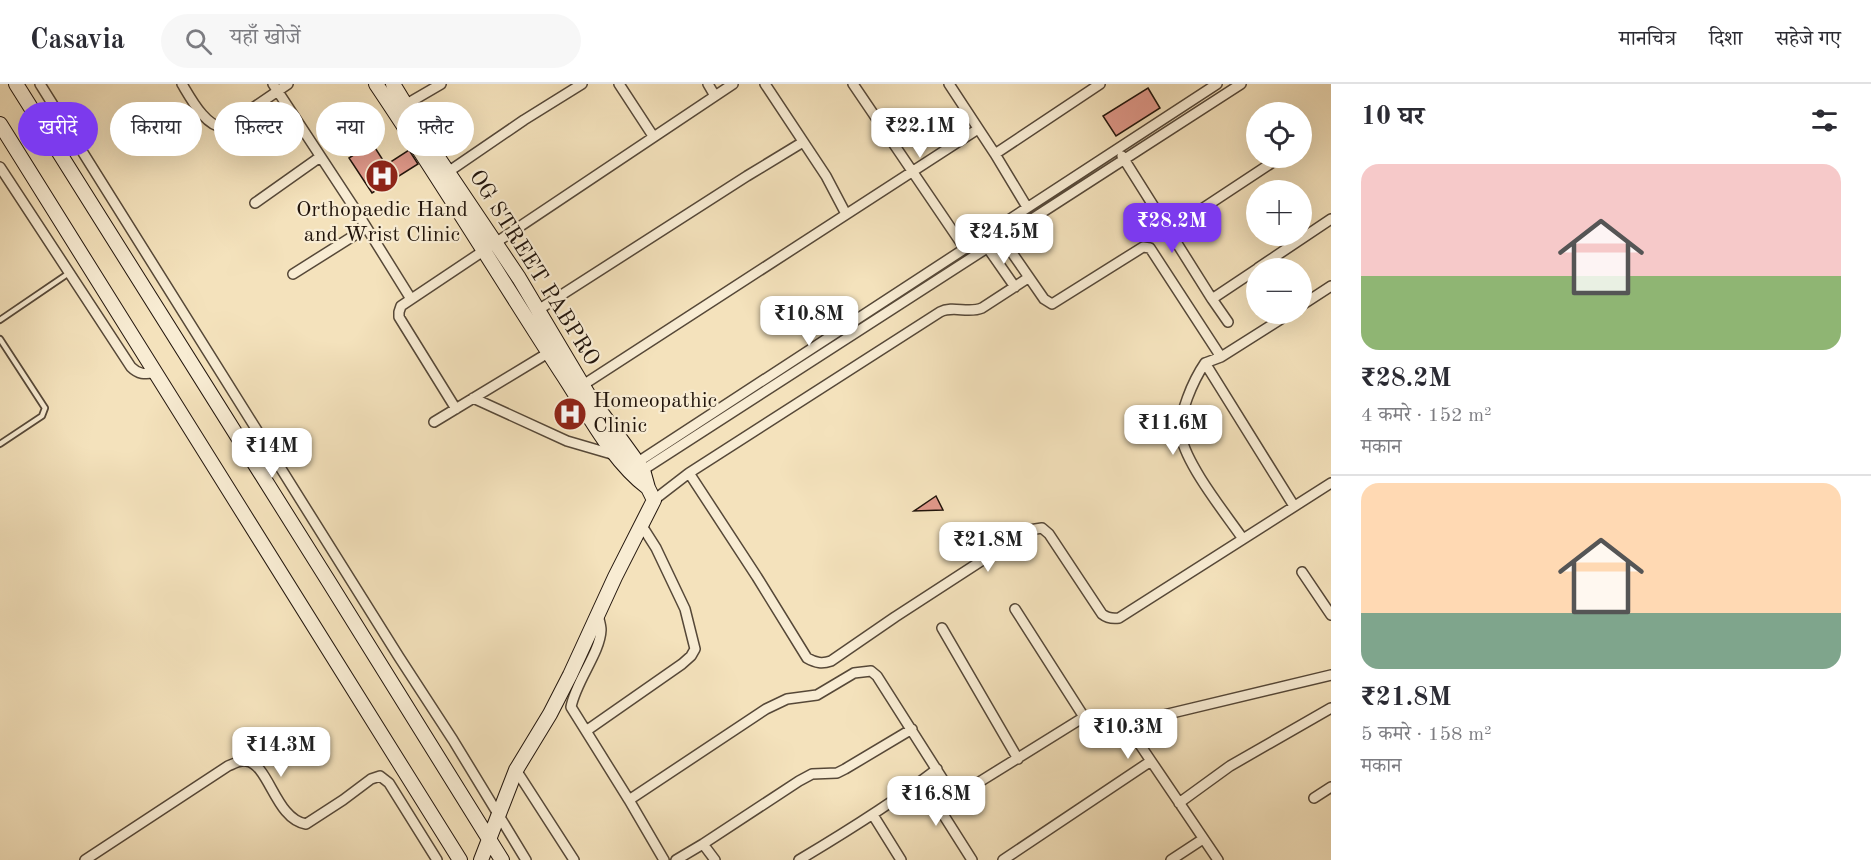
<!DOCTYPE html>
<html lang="hi">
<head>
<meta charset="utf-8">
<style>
  :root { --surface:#fff; --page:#f7f7f7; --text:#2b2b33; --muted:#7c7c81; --line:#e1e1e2; --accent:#7c3aed }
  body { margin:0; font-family:"Old Standard TT","Noto Serif Devanagari",serif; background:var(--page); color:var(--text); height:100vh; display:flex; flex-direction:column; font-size:22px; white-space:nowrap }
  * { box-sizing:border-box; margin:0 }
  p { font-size:20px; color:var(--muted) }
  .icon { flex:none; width:33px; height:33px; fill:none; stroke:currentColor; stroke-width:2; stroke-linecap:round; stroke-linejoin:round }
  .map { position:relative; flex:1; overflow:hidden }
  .side { display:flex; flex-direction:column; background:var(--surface); width:540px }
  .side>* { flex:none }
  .top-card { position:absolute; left:18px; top:18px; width:570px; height:54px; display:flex; gap:12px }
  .fabs { position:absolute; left:1246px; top:18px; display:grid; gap:12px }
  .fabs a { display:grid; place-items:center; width:66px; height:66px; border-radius:50%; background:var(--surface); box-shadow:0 6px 24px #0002; font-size:30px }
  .price { position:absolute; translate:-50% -51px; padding:0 14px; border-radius:12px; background:#fff; color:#222; font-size:20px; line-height:39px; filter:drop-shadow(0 2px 3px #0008) }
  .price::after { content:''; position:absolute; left:50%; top:36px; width:18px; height:14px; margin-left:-9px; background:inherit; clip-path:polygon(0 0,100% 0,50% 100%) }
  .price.selected { background:var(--accent); color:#fff }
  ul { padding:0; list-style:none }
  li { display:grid; align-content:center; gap:12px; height:318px; padding:0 30px }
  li+li { border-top:2px solid var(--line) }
  li span { display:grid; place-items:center; height:186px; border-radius:18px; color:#555 }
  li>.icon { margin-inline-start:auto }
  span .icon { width:108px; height:108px; fill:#fffc; stroke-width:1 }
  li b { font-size:26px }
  h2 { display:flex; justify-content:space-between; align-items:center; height:72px; padding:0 30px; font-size:26px }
  .pill { padding:0 21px; border-radius:27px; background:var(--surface); box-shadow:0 6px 24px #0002; font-size:21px; line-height:54px }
  .pill.selected { background:var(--accent); color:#fff }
  header { display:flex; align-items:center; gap:36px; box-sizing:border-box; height:84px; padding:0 30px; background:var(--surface); border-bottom:2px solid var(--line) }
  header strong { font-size:28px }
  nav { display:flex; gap:33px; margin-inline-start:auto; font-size:21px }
  .search { width:420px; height:54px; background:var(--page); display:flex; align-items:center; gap:15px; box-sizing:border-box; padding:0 21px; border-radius:33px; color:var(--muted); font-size:22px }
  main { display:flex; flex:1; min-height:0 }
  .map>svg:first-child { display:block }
  .building { fill:#e1998b; stroke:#22150c; stroke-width:1.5 }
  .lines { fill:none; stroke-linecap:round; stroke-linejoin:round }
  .lane-casing { stroke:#564838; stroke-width:8 }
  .street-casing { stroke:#564838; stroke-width:12 }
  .secondary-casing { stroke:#22150c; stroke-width:16 }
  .lane { stroke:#f8ecd3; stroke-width:4.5 }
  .street { stroke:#f8ecd3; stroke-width:9 }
  .secondary { stroke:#f8ecd3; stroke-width:14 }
  .labels { text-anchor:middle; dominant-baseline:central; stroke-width:4.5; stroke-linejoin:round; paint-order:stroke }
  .poi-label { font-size:22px; fill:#22150c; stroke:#f8ecd3 }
  .street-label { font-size:22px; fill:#22150c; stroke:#f8ecd3 }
</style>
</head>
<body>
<header>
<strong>Casavia</strong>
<div class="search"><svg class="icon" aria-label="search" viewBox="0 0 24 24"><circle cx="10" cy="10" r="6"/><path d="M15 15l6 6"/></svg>यहाँ खोजें</div>
<nav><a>मानचित्र</a><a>दिशा</a><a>सहेजे गए</a></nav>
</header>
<main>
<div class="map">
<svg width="1331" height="776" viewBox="0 0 1331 776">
  <rect width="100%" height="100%" fill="#f4e2bc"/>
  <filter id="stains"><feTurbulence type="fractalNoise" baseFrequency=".00333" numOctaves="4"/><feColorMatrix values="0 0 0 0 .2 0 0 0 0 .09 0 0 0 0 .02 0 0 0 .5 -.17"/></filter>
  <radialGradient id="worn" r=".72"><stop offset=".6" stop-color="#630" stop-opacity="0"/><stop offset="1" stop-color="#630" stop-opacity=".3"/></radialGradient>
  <path class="building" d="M1148,4L1160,24L1116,52L1103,32Z
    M372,59L386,81L409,66L418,80L372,109L349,74Z
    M563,320L574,326L580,335L575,345L555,335Z
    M936,412L943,426L914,427Z"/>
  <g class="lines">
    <g class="lane-casing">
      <path id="lane" d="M0,236L69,189
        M0,255L45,324L42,332L0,360"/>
    </g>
    <g class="street-casing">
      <path id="street" d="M40,0L399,573L453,656L526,776
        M182,0C191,15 207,45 225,43L288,0
        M273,0L355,125L411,215
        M619,0L653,52
        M708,0L715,12
        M765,0L826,92L846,130
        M853,0L965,165
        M949,0L995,70
        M405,21L441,0
        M1122,72L1212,215L1257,185
        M0,83L131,283C139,291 145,290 156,289
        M448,88L524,36L582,0
        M255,119L320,73
        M1027,123L995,70L1100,0
        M1170,146L1279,74
        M999,150L1044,215L1052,220L1143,163L1150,164L1221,273L1289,230
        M985,160L1015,203
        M1258,184L1331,135
        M293,190L366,144
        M1212,215L1228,238
        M1302,221L1331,202
        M538,226L747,92L803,58
        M1221,273L1205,279L1294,422
        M1205,279C1194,295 1177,332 1181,352C1187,382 1225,429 1243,455
        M583,301L978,45
        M473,314L567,357L615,371
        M456,325L399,233V228L401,222L733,0
        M434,338L548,269
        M638,378L1217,0
        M643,386L1241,0
        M689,389L757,493L807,574C816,579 822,580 831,577L895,533L1029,446L1042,444L1049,450L1102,530C1107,534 1112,535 1119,534L1331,399
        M654,416L689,389L940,228C953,221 968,230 982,224L1028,194
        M1302,488L1331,531
        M598,531C599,536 601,541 601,546C600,569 576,597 571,623L629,716L664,776
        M942,544L1018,675
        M1084,633L1099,639L1126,640L1151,677
        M1126,640L1331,591
        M586,647L682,580L691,572L695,565L685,525L656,464L642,442
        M516,686L574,776
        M922,697L972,776
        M1314,714L1331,703
        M629,716L766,625L787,615L817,611L854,589L871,587L877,592L954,713
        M1179,719L1230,682L1331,624
        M939,723L1084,633L1015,525
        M873,731L901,776
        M703,760L715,776
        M85,776L228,682C233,680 240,676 246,677C269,679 275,735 306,740L343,716L371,695L380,692L389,699L437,776
        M676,776L703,760L799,697L812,690L837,689L845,685L912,645
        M799,776C846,748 893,719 937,685
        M1003,776L1151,677L1218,776
        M1171,776L1203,755"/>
    </g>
    <g class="secondary-casing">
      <path id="secondary" d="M16,0L329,498L502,776
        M376,0C440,95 499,192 561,288C587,327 610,375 648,404
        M393,0L435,69L519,194L588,310L643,386L648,404L654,416L615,493L570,591L550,630L516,686L481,776
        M0,40L460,776"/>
    </g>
    <use href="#lane" class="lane"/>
    <use href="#street" class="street"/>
    <use href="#secondary" class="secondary"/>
  </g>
  <defs>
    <g id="hospital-disc" transform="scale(1.725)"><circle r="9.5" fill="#8f2418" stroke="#f8ecd3"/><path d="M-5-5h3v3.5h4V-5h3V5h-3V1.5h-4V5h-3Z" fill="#fff"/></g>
  </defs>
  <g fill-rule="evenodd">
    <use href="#hospital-disc" x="382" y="92"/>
    <use href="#hospital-disc" x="570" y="330"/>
  </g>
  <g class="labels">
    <g class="poi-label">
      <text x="382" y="126">Orthopaedic Hand<tspan x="382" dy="25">and Wrist Clinic</tspan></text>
      <text x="593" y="317" text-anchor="start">Homeopathic<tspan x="593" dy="25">Clinic</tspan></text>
    </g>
    <g class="street-label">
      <text transform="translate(534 184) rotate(58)">OG STREET PABPRO</text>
    </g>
  </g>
  <rect width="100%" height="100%" filter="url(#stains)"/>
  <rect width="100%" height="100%" fill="url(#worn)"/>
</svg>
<div class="fabs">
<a><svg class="icon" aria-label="locate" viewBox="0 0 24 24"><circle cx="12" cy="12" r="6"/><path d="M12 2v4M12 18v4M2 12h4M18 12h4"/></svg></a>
<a>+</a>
<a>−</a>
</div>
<b class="price" style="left:920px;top:75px">₹22.1M</b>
<b class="price selected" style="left:1172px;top:170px">₹28.2M</b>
<b class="price" style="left:1004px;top:181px">₹24.5M</b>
<b class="price" style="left:809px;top:263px">₹10.8M</b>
<b class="price" style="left:1173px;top:372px">₹11.6M</b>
<b class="price" style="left:272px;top:395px">₹14M</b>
<b class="price" style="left:988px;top:489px">₹21.8M</b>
<b class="price" style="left:1128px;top:676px">₹10.3M</b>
<b class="price" style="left:281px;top:694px">₹14.3M</b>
<b class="price" style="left:936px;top:743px">₹16.8M</b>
<div class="top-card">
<a class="pill selected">खरीदें</a>
<a class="pill">किराया</a>
<a class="pill">फ़िल्टर</a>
<a class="pill">नया</a>
<a class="pill">फ़्लैट</a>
</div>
</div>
<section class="side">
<h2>10 घर<svg class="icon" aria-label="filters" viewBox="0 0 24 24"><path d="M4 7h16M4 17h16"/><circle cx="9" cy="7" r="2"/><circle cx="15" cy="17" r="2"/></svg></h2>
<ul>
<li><span style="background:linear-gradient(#f6c9c9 60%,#8fb573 0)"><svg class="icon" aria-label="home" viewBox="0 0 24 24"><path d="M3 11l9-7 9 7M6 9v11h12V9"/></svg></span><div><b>₹28.2M</b><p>4 कमरे · 152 m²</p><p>मकान</p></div></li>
<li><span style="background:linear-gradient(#ffd9b3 70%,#7fa58c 0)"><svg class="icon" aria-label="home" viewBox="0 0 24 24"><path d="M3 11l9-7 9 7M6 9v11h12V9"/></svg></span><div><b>₹21.8M</b><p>5 कमरे · 158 m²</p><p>मकान</p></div></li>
</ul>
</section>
</main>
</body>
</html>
